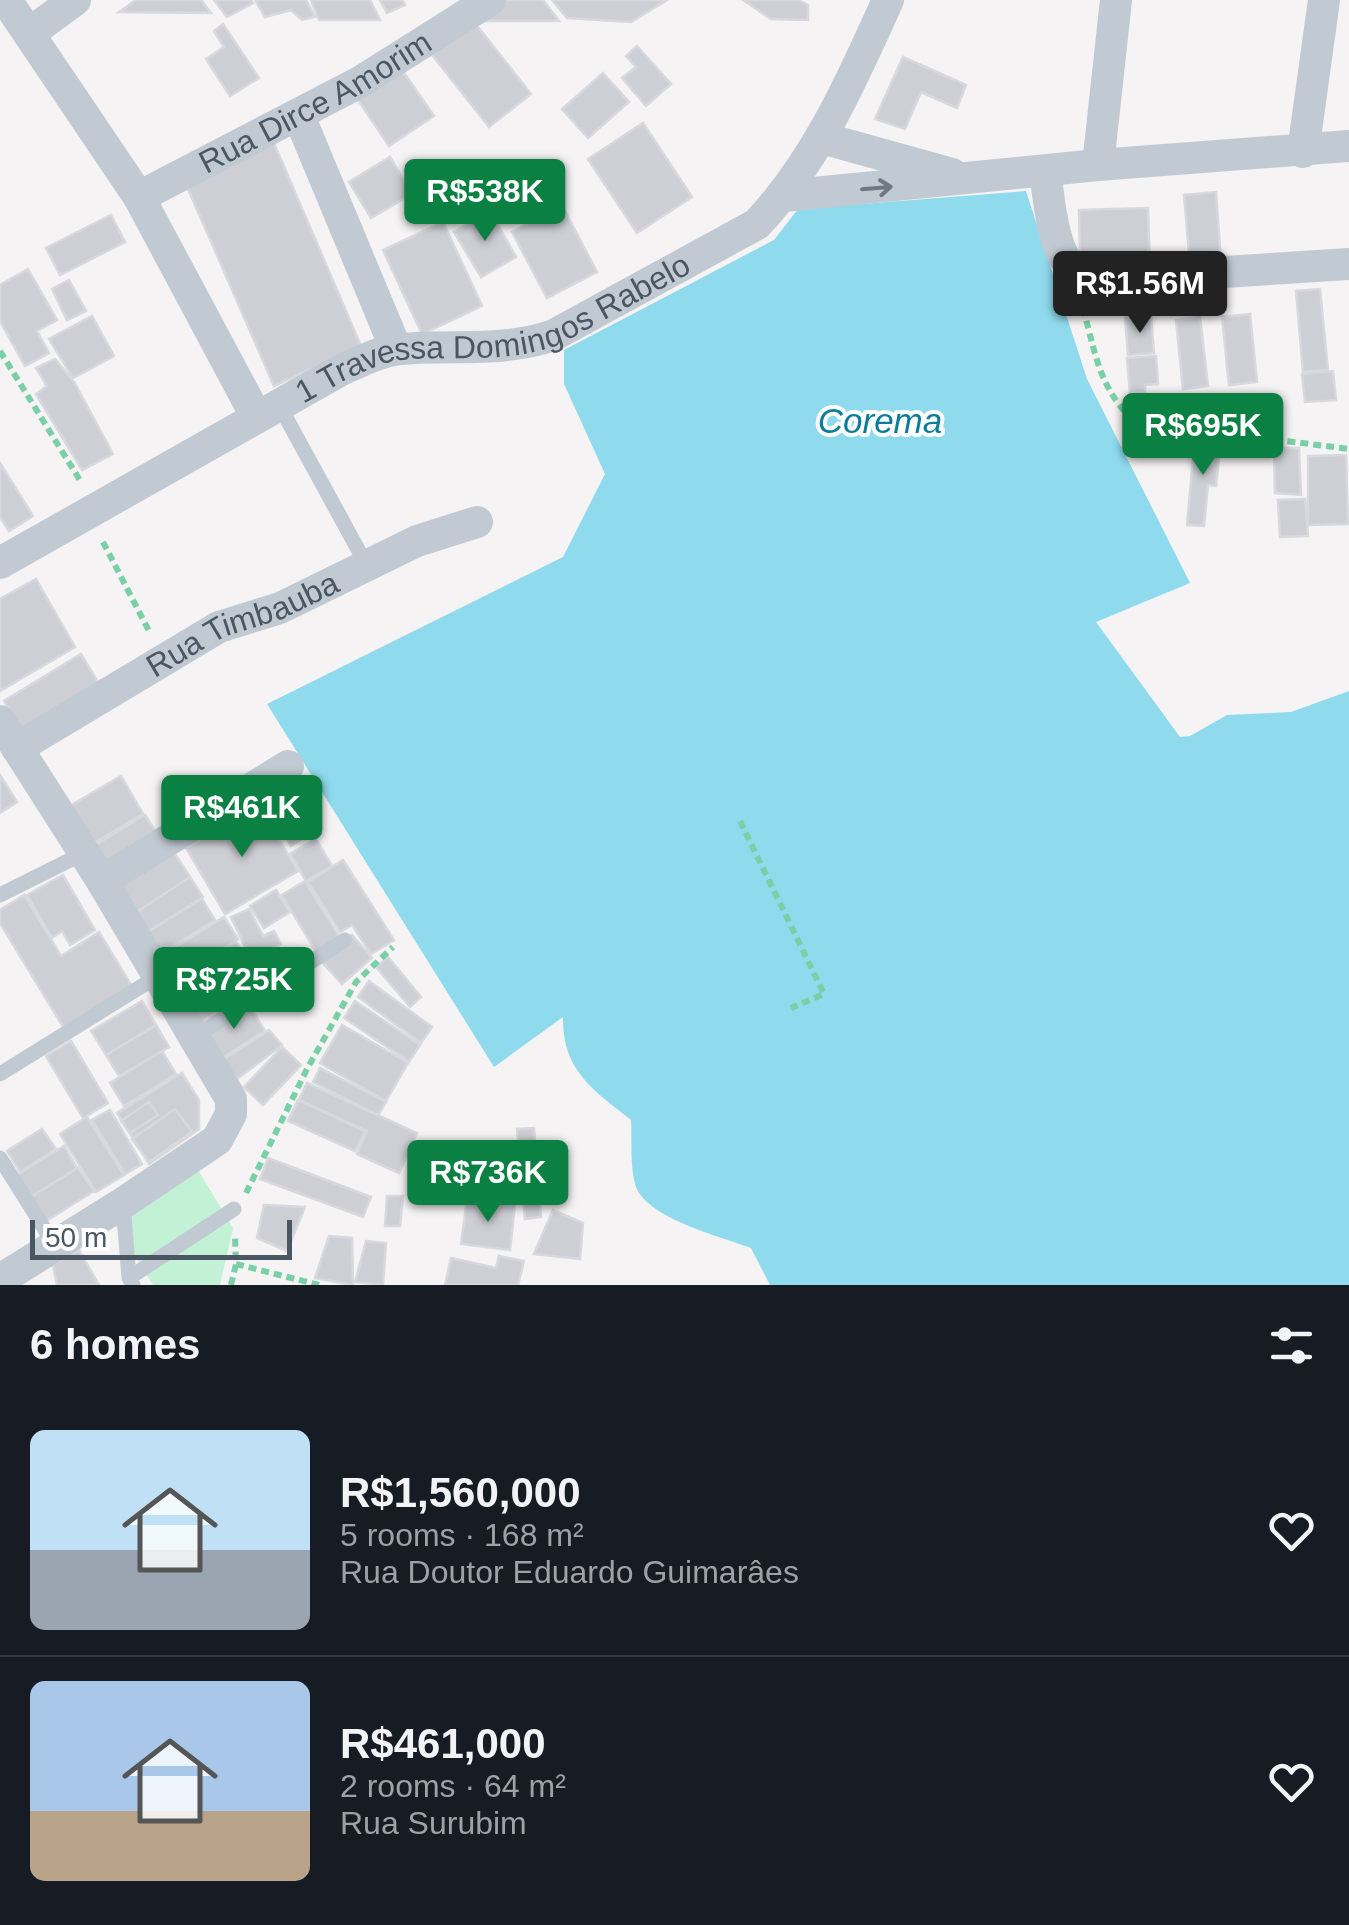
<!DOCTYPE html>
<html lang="en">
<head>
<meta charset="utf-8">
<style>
  :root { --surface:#171b24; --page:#242831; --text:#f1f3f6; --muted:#9ea1a6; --line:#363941; --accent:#0b8043 }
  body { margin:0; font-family:Arial,sans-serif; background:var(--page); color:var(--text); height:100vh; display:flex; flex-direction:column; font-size:38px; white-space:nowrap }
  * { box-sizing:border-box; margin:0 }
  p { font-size:32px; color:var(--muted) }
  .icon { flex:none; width:55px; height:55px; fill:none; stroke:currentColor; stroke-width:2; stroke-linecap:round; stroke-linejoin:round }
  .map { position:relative; height:1285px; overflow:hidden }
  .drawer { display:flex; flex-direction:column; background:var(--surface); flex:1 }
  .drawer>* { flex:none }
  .scale { position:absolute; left:30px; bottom:25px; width:262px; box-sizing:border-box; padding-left:10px; border:5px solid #4a5661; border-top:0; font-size:28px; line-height:35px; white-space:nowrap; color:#4a5661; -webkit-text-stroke:8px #fff; paint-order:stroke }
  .price { position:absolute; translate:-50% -85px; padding:0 22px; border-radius:10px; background:var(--accent); color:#fff; font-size:32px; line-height:65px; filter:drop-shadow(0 2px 5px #0008) }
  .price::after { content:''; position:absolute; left:50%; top:60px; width:30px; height:22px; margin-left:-15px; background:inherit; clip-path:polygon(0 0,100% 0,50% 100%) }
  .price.selected { background:#222; color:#fff }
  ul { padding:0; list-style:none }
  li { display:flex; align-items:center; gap:30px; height:250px; padding:0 30px }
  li+li { border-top:2px solid var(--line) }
  li span { display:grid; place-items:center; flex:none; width:280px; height:200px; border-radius:15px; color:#555 }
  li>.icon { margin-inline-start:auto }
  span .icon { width:120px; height:120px; fill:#fffc; stroke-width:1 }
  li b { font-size:42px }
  h2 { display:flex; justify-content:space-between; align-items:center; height:120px; padding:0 30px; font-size:42px }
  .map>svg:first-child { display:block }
  .green { fill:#c3f1d5 }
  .water { fill:#90daee }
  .building { fill:#cdcfd5; stroke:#d7d9de; stroke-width:2.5 }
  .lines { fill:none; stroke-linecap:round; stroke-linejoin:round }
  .path { stroke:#7ad0a6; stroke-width:6; stroke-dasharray:8 5; stroke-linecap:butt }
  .lane { stroke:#c1cad2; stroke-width:15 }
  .street { stroke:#c1cad2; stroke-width:32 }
  .oneway { stroke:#6e7983 }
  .labels { text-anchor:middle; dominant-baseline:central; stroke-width:8; stroke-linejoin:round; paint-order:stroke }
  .street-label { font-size:32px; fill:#4a5661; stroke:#fff }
  .water-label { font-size:35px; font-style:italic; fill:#0c7c9b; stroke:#fff }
</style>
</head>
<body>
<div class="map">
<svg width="1349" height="1285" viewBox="0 0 1349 1285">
  <rect width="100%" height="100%" fill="#f5f3f3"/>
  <path class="green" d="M198,1170L233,1228L220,1285H153L114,1223Z"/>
  <path class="water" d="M1026,191L1087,379L1190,583L1096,622L1180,737L1190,736L1227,715L1291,712L1349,691V1285H770L751,1248C720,1236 644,1218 635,1184C630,1165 632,1139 631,1120C593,1090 562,1070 563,1017L494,1067L267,704L563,557L605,474L564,384V350L774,240L798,209Z"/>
  <path class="building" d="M136,0H201L211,13L119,12Z
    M214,0H251L253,3L227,17Z
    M255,0H306L315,17L302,20L291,10L265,17Z
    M311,0H370L380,20H319Z
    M380,0H402L405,5L387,13Z
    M496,0H543L559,21H479Z
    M552,0H667L631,22L567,18Z
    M743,0H798L808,5V20L771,19Z
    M471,18L531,94L489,127L429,51Z
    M223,24L259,78L230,96L206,59L224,47L214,31Z
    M637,46L671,84L646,106L622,78L636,67L626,56Z
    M903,57L966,85L957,108L921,92L905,129L875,119Z
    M400,67L434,116L389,146L356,97Z
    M603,73L629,102L588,138L562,109Z
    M643,123L692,197L637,233L588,159Z
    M270,134L361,346L274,386L182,175Z
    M390,157L412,194L371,218L349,182Z
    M1216,192L1221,262L1190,265L1184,195Z
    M556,194L597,272L547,298L512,232L535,219L528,208Z
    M1148,208L1150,270L1096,272L1080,257L1079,210Z
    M490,211L516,257L481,277L454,232Z
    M111,215L125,242L60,275L46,248Z
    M443,222L482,306L422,334L383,250Z
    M28,269L57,320L37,331L49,353L25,366L0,321V285Z
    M69,280L86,311L67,320L52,289Z
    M1320,289L1328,370L1303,372L1296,291Z
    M1250,314L1257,382L1229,385L1222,317Z
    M92,316L114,356L73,378L49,339Z
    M1151,316L1154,353L1128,355L1125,318Z
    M1200,317L1208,386L1183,389L1176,320Z
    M1156,356L1158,384L1145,385V392L1130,393L1127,358Z
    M55,359L74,382L113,454L82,470L36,394L47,386L36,368Z
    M1333,371L1336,400L1305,402L1302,374Z
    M1209,398L1214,426L1192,430L1187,401Z
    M1195,437L1221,440L1216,486L1208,485L1204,526L1187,525Z
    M1274,448H1299L1301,495L1275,493Z
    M1346,455L1348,524L1308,525V456Z
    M0,463L33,516L9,531L0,517Z
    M1305,499L1308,536L1280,537L1278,500Z
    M36,579L75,647L0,691V599Z
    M81,654L99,684L23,731L4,701Z
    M0,775L17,802L0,813Z
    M121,776L143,814L92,844L70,806Z
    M289,780L302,802L290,810L306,836L291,846L261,797Z
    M258,805L298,871L225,914L186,848Z
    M145,815L161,840L105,874L89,849Z
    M316,839L332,866L306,881L290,854Z
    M173,851L190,877L135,913L118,887Z
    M343,860L394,940L371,954L352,925L340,932L308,882Z
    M63,875L95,930L70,945L62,931L52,938L27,895Z
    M190,877L203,897L147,932L135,913Z
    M305,881L340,938L316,952L282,895Z
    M276,890L290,912L264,928L250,906Z
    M24,895L61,956L99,932L133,988L65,1030L0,923V910Z
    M202,899L215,920L160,954L146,933Z
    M249,909L263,936L274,931L281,944L251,959L231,917Z
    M224,917L238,939L172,980L158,958Z
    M352,935L372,958L342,984L322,962Z
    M236,942L248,961L186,999L174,980Z
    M255,957L271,979L248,995L233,972Z
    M388,957L421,997L410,1007L376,967Z
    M232,974L246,994L201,1022L188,1001Z
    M369,981L432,1027L421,1043L358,997Z
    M142,1001L156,1025L106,1055L91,1031Z
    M355,1001L420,1045L409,1062L344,1018Z
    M249,1005L265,1031L220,1059L203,1033Z
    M156,1025L169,1047L119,1076L106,1055Z
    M342,1025L408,1063L386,1101L320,1063Z
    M269,1030L282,1045L237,1079L223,1060Z
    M71,1041L108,1103L83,1118L46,1056Z
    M282,1047L301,1065L263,1105L244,1087Z
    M162,1051L176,1074L124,1106L110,1083Z
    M320,1068L386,1102L378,1115L313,1082Z
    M182,1073L199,1100V1129L149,1164L117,1113Z
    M307,1083L417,1133L399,1173L357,1154L367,1131L299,1100Z
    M298,1100L365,1131L355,1151L288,1121Z
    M149,1102L158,1115L130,1133L121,1121Z
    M175,1109L192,1132L149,1162L132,1139Z
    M110,1110L142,1164L125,1174L92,1120Z
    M87,1117L124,1175L96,1192L60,1134Z
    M534,1128L541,1217L525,1219L517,1129Z
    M42,1129L56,1149L20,1172L7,1151Z
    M64,1146L77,1168L31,1197L17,1175Z
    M268,1158L371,1197L363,1217L260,1179Z
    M78,1168L94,1191L46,1221L31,1197Z
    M387,1196H403L400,1226H385Z
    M467,1199L515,1205L510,1250L461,1244Z
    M264,1205L305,1207L287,1251L257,1238Z
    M553,1210L583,1223L580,1259L534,1254Z
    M329,1236L352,1238L353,1285L315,1278Z
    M366,1241L386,1243L383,1285L355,1282Z
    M79,1250L99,1285H57L53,1265Z
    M499,1256L524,1261L518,1285H445L451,1258L496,1268Z"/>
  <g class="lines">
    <path class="path" d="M1083,308C1099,368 1100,391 1147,435H1239L1349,449
      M0,351L81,482
      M103,542L150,633
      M740,821L824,994L791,1008
      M246,1193L307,1069L356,982L393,947
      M236,1264L319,1285
      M231,1285L236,1264L235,1236"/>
    <path class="lane" d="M278,403L366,564
      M0,895L82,854
      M194,1037L345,940
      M0,1074L158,976
      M0,1158L54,1244
      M123,1203L129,1278L133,1285
      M129,1278L234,1209"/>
    <g class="street">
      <path d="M6,0L139,197L256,416"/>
      <path d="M31,32L75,0"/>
      <path d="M299,116L396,349"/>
      <path d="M822,138L952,174"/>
      <path d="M1303,152L1324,0"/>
      <path d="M1098,165L1116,0"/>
      <path d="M1045,171C1049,197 1052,255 1076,271C1082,275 1092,277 1099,280L1349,264"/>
      <path d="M783,196L1098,165L1349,146"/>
      <path id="s1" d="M139,197L360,82L490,0"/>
      <path id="s2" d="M0,563L341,370C359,362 380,351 400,349C453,344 502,353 554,335L757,224C817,160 852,80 888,0"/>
      <path d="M0,721L102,881L231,1099V1114L217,1140L123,1203L0,1280"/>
      <path id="s3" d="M17,748L219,627L280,608L417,541L477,522"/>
      <path d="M102,881L288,766"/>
    </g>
  </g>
  <defs><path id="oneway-shaft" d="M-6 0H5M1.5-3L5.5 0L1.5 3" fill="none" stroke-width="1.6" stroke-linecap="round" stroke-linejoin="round" transform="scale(2.5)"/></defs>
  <use class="oneway" href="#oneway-shaft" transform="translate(877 188) rotate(-5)"/>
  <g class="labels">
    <g class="street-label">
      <text stroke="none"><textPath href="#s1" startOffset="200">Rua Dirce Amorim</textPath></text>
      <text stroke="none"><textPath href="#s2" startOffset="552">1 Travessa Domingos Rabelo</textPath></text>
      <text stroke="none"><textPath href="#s3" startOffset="258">Rua Timbauba</textPath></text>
    </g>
    <g class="water-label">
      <text x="880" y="420">Corema</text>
    </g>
  </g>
</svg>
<div class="scale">50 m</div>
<b class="price" style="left:485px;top:244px">R$538K</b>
<b class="price selected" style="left:1140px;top:336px">R$1.56M</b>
<b class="price" style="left:1203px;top:478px">R$695K</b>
<b class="price" style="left:242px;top:860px">R$461K</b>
<b class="price" style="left:234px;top:1032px">R$725K</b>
<b class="price" style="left:488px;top:1225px">R$736K</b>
</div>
<section class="drawer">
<h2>6 homes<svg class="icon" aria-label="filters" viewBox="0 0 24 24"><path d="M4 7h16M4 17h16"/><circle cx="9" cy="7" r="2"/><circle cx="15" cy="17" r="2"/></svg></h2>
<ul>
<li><span style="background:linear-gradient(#bfe0f5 60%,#9aa5b1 0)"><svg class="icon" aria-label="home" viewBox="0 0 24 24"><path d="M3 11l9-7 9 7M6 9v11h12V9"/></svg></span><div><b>R$1,560,000</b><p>5 rooms · 168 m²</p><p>Rua Doutor Eduardo Guimarâes</p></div><svg class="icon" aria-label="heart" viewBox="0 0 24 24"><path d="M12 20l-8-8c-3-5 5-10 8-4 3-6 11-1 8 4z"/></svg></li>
<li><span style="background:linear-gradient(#a9c7e8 65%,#b9a48a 0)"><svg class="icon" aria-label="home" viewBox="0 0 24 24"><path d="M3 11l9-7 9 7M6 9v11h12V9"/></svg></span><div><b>R$461,000</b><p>2 rooms · 64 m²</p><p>Rua Surubim</p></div><svg class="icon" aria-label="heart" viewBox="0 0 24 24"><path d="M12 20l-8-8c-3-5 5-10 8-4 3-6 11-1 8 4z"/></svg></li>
</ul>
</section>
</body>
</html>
